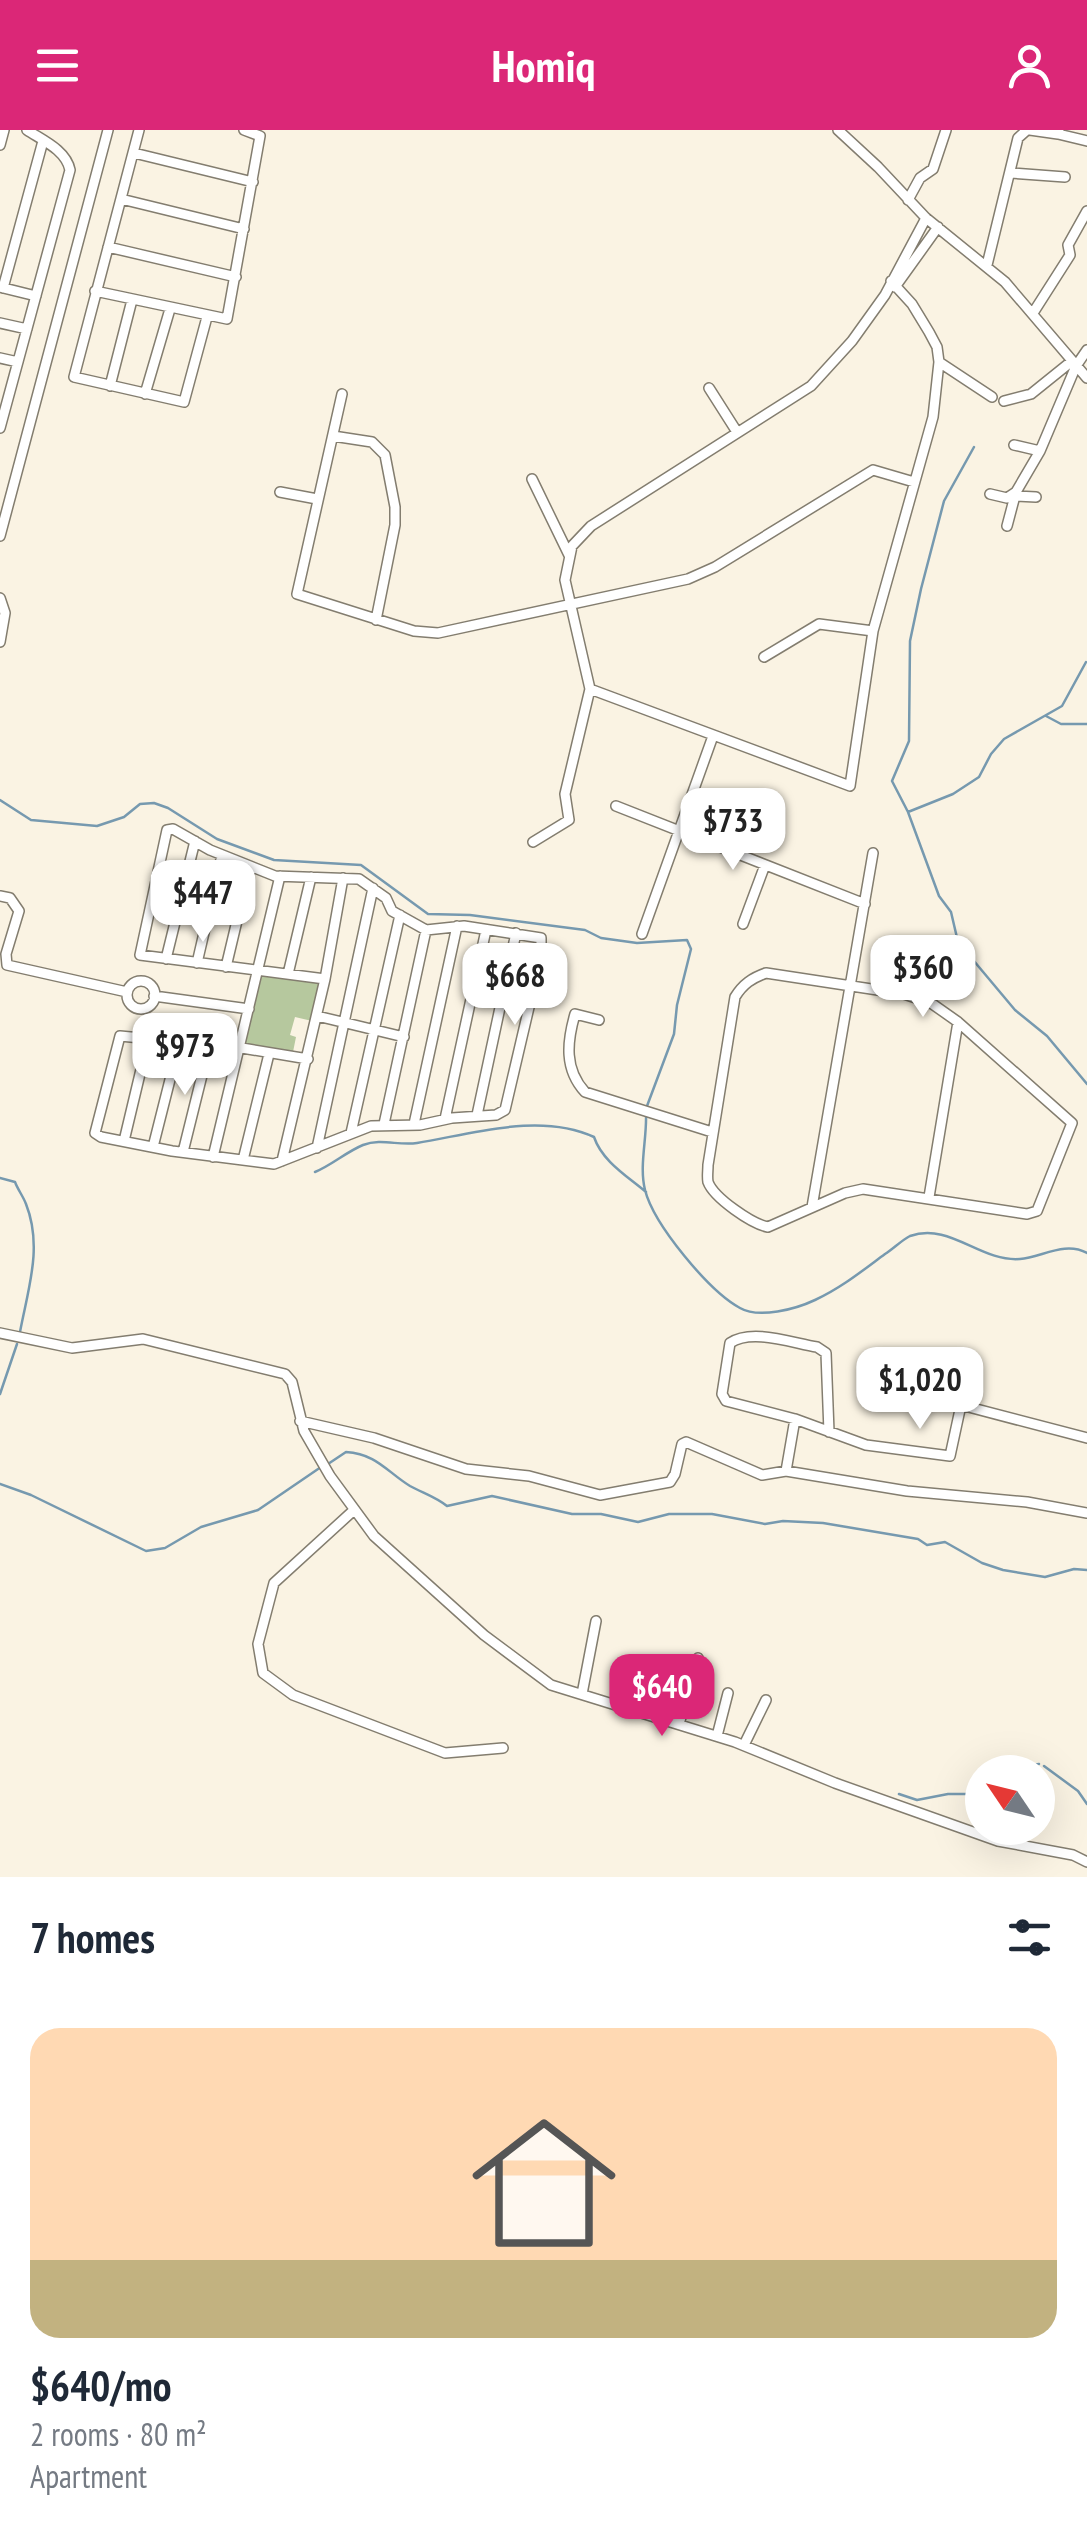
<!DOCTYPE html>
<html lang="en">
<head>
<meta charset="utf-8">
<style>
  :root { --surface:#fff; --page:#f2f2f3; --text:#1f2937; --muted:#747a83; --accent:#db2777 }
  body { margin:0; font-family:"PT Sans Narrow",sans-serif; background:var(--page); color:var(--text); height:100vh; display:flex; flex-direction:column; font-size:38px; white-space:nowrap }
  * { box-sizing:border-box; margin:0 }
  p { font-size:32px; color:var(--muted) }
  .icon { flex:none; width:55px; height:55px; fill:none; stroke:currentColor; stroke-width:2; stroke-linecap:round; stroke-linejoin:round }
  .map { position:relative; height:1747px; overflow:hidden }
  .details { display:flex; flex-direction:column; background:var(--surface); flex:1 }
  .details>* { flex:none }
  .needle { width:65px; rotate:305deg }
  .fabs { position:absolute; left:965px; top:1625px; display:grid; gap:20px }
  .fabs a { display:grid; place-items:center; width:90px; height:90px; border-radius:50%; background:var(--surface); box-shadow:0 10px 40px #0002; font-size:50px }
  .price { position:absolute; translate:-50% -85px; padding:0 22px; border-radius:20px; background:#fff; color:#222; font-size:32px; line-height:65px; filter:drop-shadow(0 2px 5px #0008) }
  .price::after { content:''; position:absolute; left:50%; top:60px; width:30px; height:22px; margin-left:-15px; background:inherit; clip-path:polygon(0 0,100% 0,50% 100%) }
  .price.active { background:var(--accent); color:#fff }
  ul { padding:0; list-style:none }
  li { display:grid; align-content:center; gap:20px; height:530px; padding:0 30px }
  li span { display:grid; place-items:center; height:310px; border-radius:30px; color:#555 }
  li>.icon { margin-inline-start:auto }
  span .icon { width:180px; height:180px; fill:#fffc; stroke-width:1 }
  li b { font-size:42px }
  h2 { display:flex; justify-content:space-between; align-items:center; height:120px; padding:0 30px; font-size:42px }
  header { display:flex; justify-content:space-between; align-items:center; height:130px; padding:0 30px; background:var(--accent); color:#fff; font-size:45px; font-weight:700 }
  .map>svg:first-child { display:block }
  .green { fill:#b6c89e }
  .lines { fill:none; stroke-linecap:round; stroke-linejoin:round }
  .stream { stroke:#7699af; stroke-width:2.5 }
  .minor-casing { stroke:#837d6f; stroke-width:12 }
  .minor { stroke:#fff; stroke-width:9 }
</style>
</head>
<body>
<header><svg class="icon" aria-label="menu" viewBox="0 0 24 24"><path d="M4 6h16M4 12h16M4 18h16"/></svg>Homiq<svg class="icon" aria-label="person" viewBox="0 0 24 24"><circle cx="12" cy="8" r="4"/><path d="M4 21q1-7 8-7t8 7"/></svg></header>
<div class="map">
<svg width="1087" height="1747" viewBox="0 0 1087 1747">
  <rect width="100%" height="100%" fill="#faf3e3"/>
  <path class="green" d="M260,845L319,851L312,891L295,887L290,905L296,907L293,922L245,916Z"/>
  <g class="lines">
    <path class="stream" d="M974,317L944,371L921,459L910,511L909,611L892,651L908,682L939,766L951,782L958,812L1015,880L1047,906L1087,954
      M1046,586L1061,594H1087
      M0,670L31,690L97,696L124,687L140,674L154,673L168,678L217,709L274,730L361,735L428,784L470,785L585,800L601,808L637,813L687,810L691,819L677,875L674,904L647,976
      M908,682L953,664L979,647L991,624L1004,609L1062,576L1086,532
      M646,984C647,1009 639,1036 645,1060C654,1095 709,1161 740,1178C759,1189 796,1179 815,1170C841,1158 862,1141 885,1124C893,1119 902,1110 910,1106C950,1092 980,1132 1020,1129C1042,1127 1065,1111 1087,1123
      M315,1042C332,1035 346,1022 363,1015C381,1008 399,1016 417,1013C472,1004 540,982 594,1007C602,1031 627,1046 646,1062
      M0,1048L15,1052C18,1060 23,1066 26,1074C43,1117 28,1159 20,1202
      M0,1264L17,1214
      M328,1334L346,1322C377,1324 387,1342 410,1356C423,1363 436,1367 447,1376L492,1366L572,1384H601L638,1392L669,1384H712L765,1394L783,1391L823,1393L918,1409L927,1415L945,1412L982,1433L1003,1440L1045,1447L1074,1439L1087,1440
      M0,1354L31,1365L146,1421L165,1418L201,1397L258,1380L321,1337
      M1044,1636L1078,1661L1087,1674
      M1020,1642L1026,1636L1039,1634
      M899,1664L917,1670L948,1664H982"/>
    <g class="minor-casing">
      <path id="minor" d="M139,0L74,247L184,272L207,187
        M838,0L878,37L926,88L1005,152L1087,248
        M1030,0L1058,4L1059,0
        M1058,4L1087,11
        M0,15L4,0
        M134,23L253,52
        M1011,43L1065,47
        M121,69L244,99
        M908,70L920,48L933,39L946,0
        M108,117L236,147
        M987,135L1018,8L1027,0
        M0,157L36,166
        M895,157L938,97
        M3,158L43,11
        M95,161L227,189L260,6L244,0
        M1033,183L1070,125L1068,115L1087,81
        M0,193L27,199
        M0,228L18,232
        M939,232L992,267
        M110,256L132,170
        M709,258L737,302
        M145,264L170,179
        M342,264L297,464L414,501L438,503L688,449L715,437L873,340L914,352
        M1004,271L1031,264L1072,231
        M0,298L70,40C66,20 42,10 27,0
        M333,306L372,312L385,325L395,377V395L376,490
        M1014,315L1040,321
        M532,349L569,425
        M280,362L317,369
        M990,364L1007,368L1016,362
        M1016,366L1036,367
        M1007,396L1016,362L1040,321L1076,236L1087,220
        M0,406L108,0
        M0,468L5,483L0,512
        M764,527L819,494L873,501
        M590,559L850,656L873,501L933,287L939,232L937,217L929,202L912,174L891,151
        M616,676L865,774
        M533,712L569,690L565,664L590,559L565,450L572,416L591,396L811,256L852,211L885,165L926,88
        M0,766L10,768L19,781L6,824L7,835L127,862
        M743,794L765,735
        M642,804L713,606
        M166,829L195,711
        M197,833L222,725
        M226,837L250,736
        M766,843L904,864L931,873L958,892L1072,993L1037,1081L1027,1084L863,1059L845,1063L768,1097C752,1094 714,1068 708,1052C707,1047 708,1041 708,1035L735,867C743,854 752,848 766,843Z
        M288,844L311,747
        M127 865a14 14 0 1 1 28 0a14 14 0 1 1-28 0Z
        M154,866L249,879
        M317,886L404,907
        M599,890L575,884C567,912 564,939 585,962L712,1002
        M308,929L236,917L120,906L95,1003L101,1007L172,1021L274,1034L371,996L420,995L452,988L496,985L505,980L541,826V808L464,796L426,800L392,781L386,768L359,749L275,746L210,720L173,699L167,700L140,825L325,849
        M477,985L516,803
        M445,989L486,800
        M384,994L426,800
        M414,994L457,796
        M351,1003L400,785
        M124,1011L149,906
        M153,1017L180,910
        M317,1018L373,758
        M183,1022L210,913
        M213,1027L280,746
        M243,1030L269,924
        M282,1031L325,849L343,748
        M929,1067L958,892
        M812,1077L873,723
        M0,1203L72,1218L143,1209L285,1244L292,1252L304,1301L330,1346L374,1406L484,1505L551,1555L735,1612L835,1653L998,1711L1073,1725L1087,1732
        M795,1289L726,1271L722,1264L730,1213C752,1198 792,1213 817,1217L826,1223L829,1302
        M300,1291L374,1308L466,1339L529,1346L600,1365L670,1352L675,1344L682,1314L686,1312L762,1345L786,1341L907,1361L1027,1372L1087,1383
        M786,1341L795,1289L866,1315L950,1326L961,1275L1087,1308
        M354,1380L274,1453L258,1514L263,1543L293,1565L445,1623L503,1618
        M582,1564L596,1491
        M679,1594L698,1528
        M717,1606L728,1563
        M744,1615L766,1570"/>
    </g>
    <use href="#minor" class="minor"/>
  </g>
</svg>
<div class="fabs">
<a><svg class="needle" viewBox="-14 -14 28 28"><path d="M0-13l5 13h-10z" fill="#e53935"/><path d="M0 13l5-13h-10z" fill="#747a83"/></svg></a>
</div>
<b class="price" style="left:733px;top:743px">$733</b>
<b class="price" style="left:203px;top:815px">$447</b>
<b class="price" style="left:923px;top:890px">$360</b>
<b class="price" style="left:515px;top:898px">$668</b>
<b class="price" style="left:185px;top:968px">$973</b>
<b class="price" style="left:920px;top:1302px">$1,020</b>
<b class="price active" style="left:662px;top:1609px">$640</b>
</div>
<section class="details">
<h2>7 homes<svg class="icon" aria-label="filters" viewBox="0 0 24 24"><path d="M4 7h16M4 17h16"/><circle cx="9" cy="7" r="2"/><circle cx="15" cy="17" r="2"/></svg></h2>
<ul>
<li><span style="background:linear-gradient(#ffd9b3 75%,#c2b280 0)"><svg class="icon" aria-label="home" viewBox="0 0 24 24"><path d="M3 11l9-7 9 7M6 9v11h12V9"/></svg></span><div><b>$640/mo</b><p>2 rooms · 80 m²</p><p>Apartment</p></div></li>
</ul>
</section>
</body>
</html>
